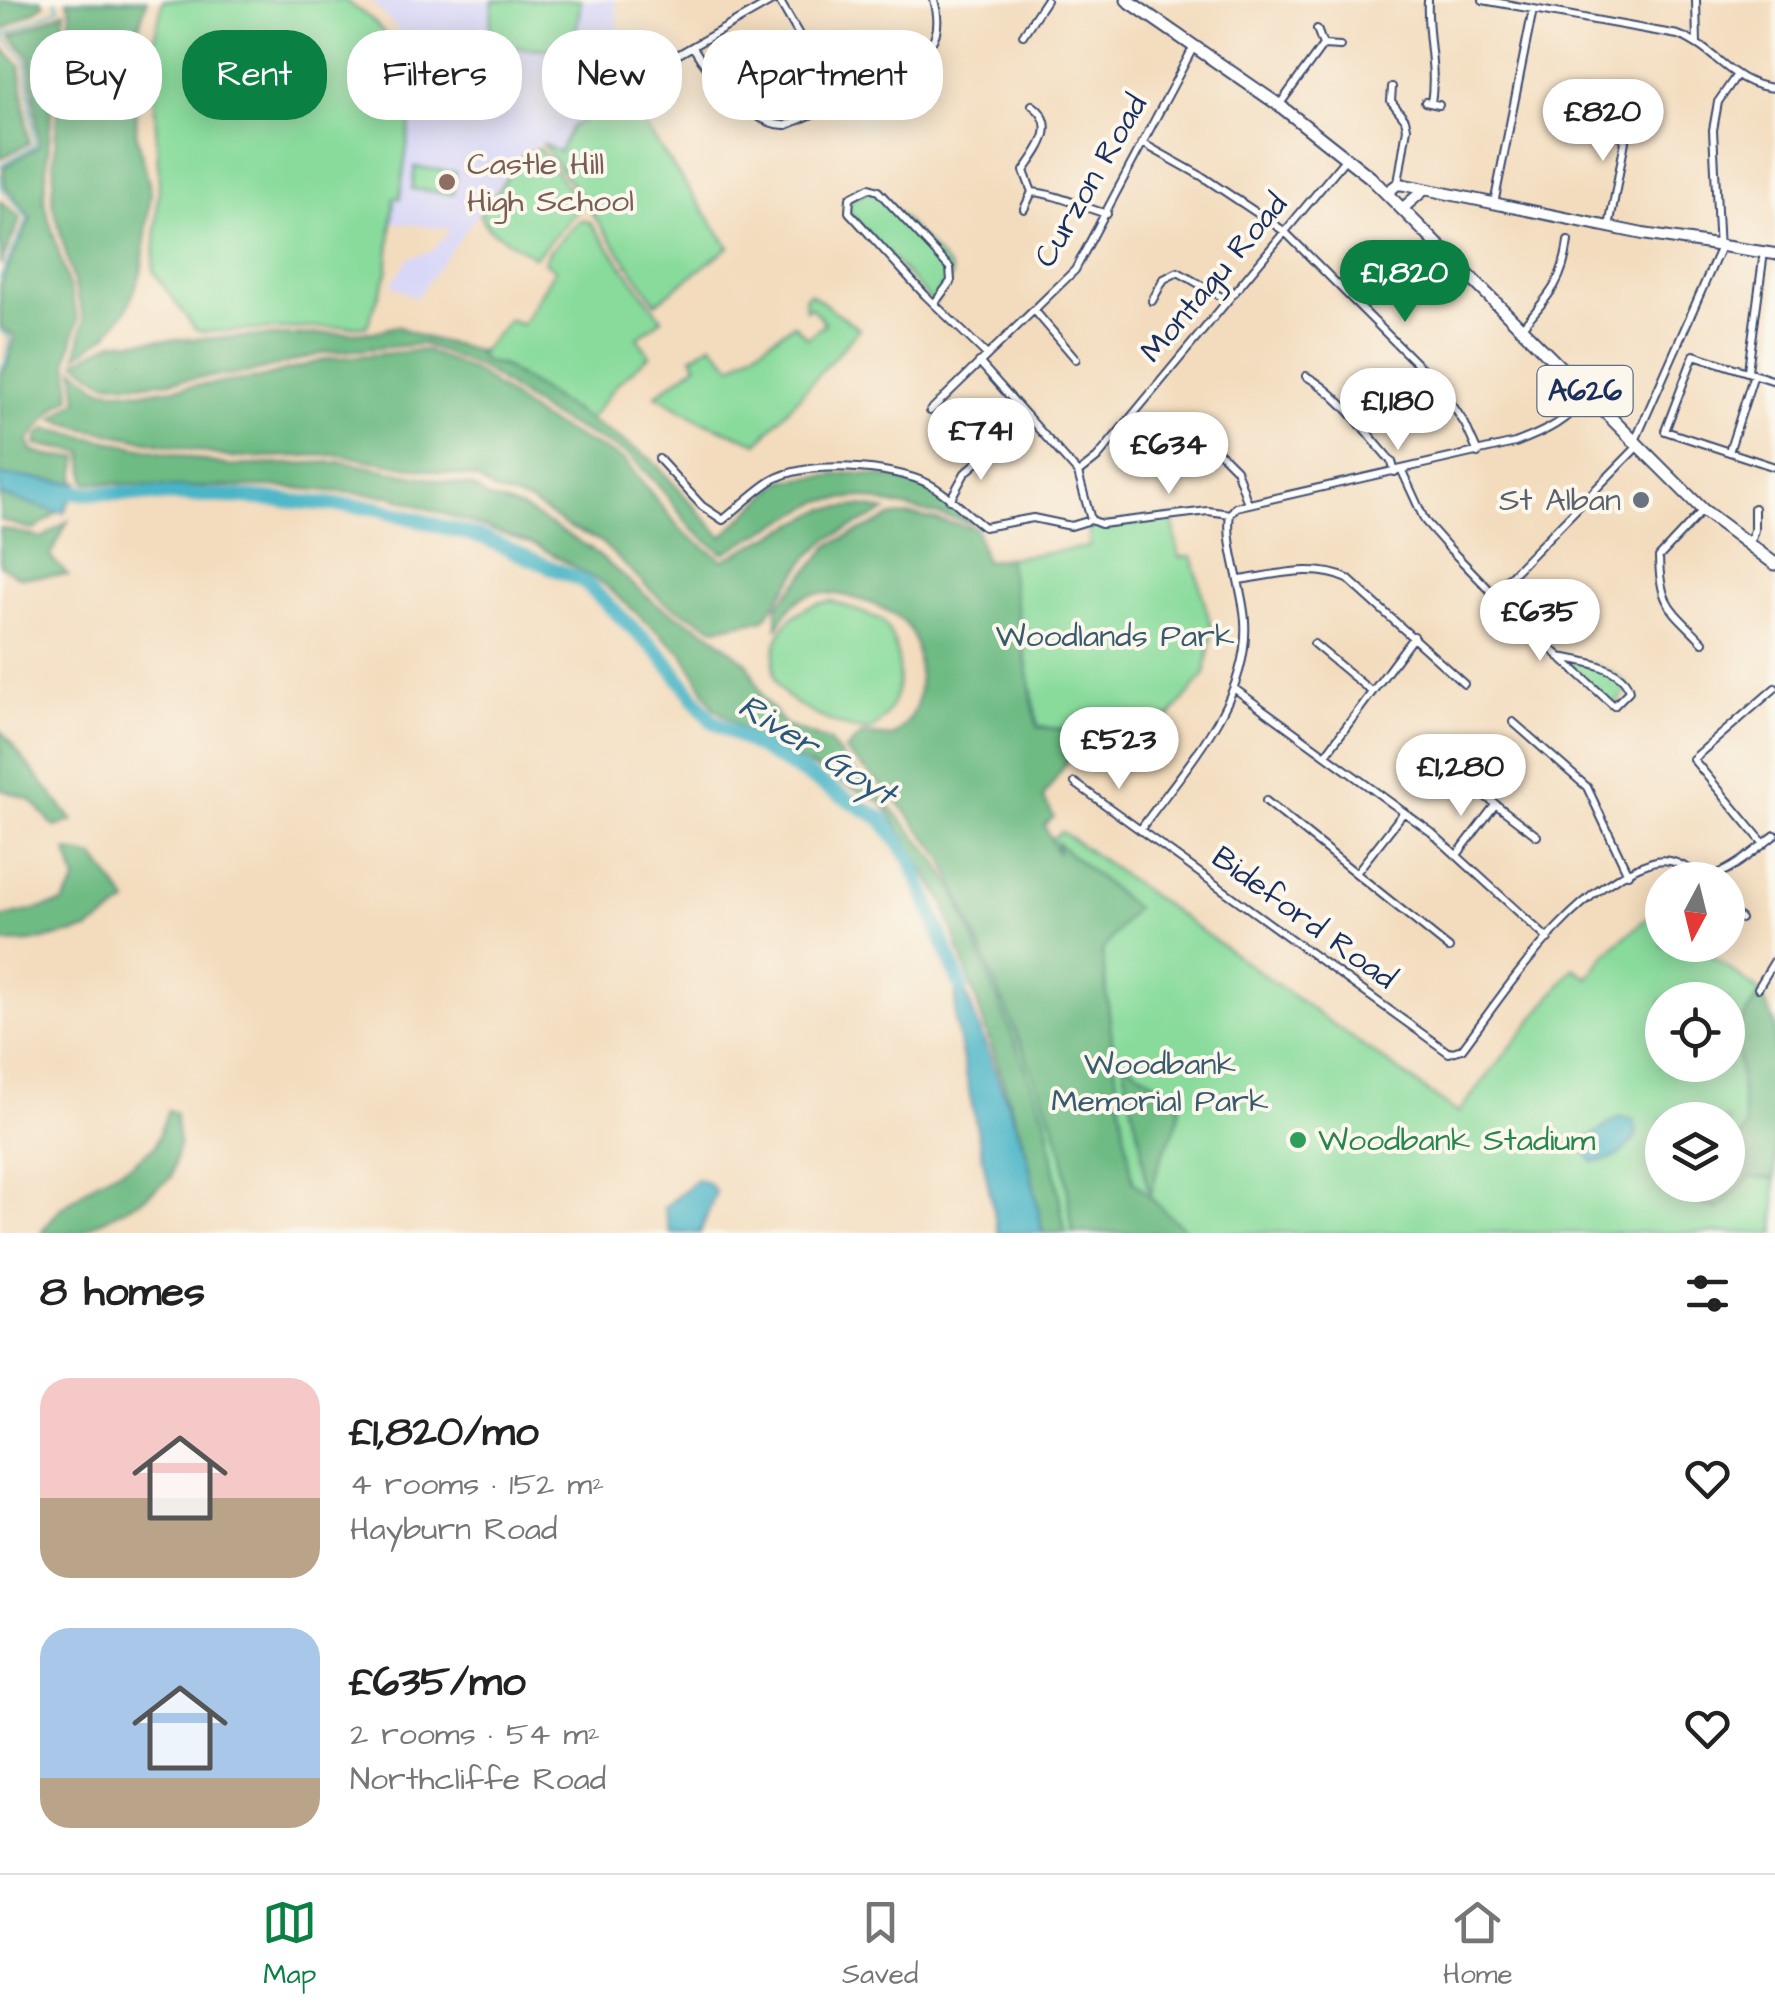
<!DOCTYPE html>
<html lang="en">
<head>
<meta charset="utf-8">
<style>
  :root { --surface:#fff; --page:#f6f6f6; --text:#222; --muted:#767676; --line:#e0e0e0; --accent:#0b8043 }
  body { margin:0; font-family:"Architects Daughter",sans-serif; background:var(--page); color:var(--text); height:100vh; display:flex; flex-direction:column; font-size:38px; white-space:nowrap }
  * { box-sizing:border-box; margin:0 }
  p { font-size:32px; color:var(--muted) }
  .icon { flex:none; width:55px; height:55px; fill:none; stroke:currentColor; stroke-width:2; stroke-linecap:round; stroke-linejoin:round }
  .map { position:relative; height:1233px; overflow:hidden }
  .side { display:flex; flex-direction:column; background:var(--surface); flex:1 }
  .side>* { flex:none }
  .banner { position:absolute; left:30px; top:30px; width:1000px; height:90px; display:flex; gap:20px }
  .needle { width:65px; rotate:187deg }
  .fabs { position:absolute; left:1645px; top:862px; display:grid; gap:20px }
  .fabs a { display:grid; place-items:center; width:100px; height:100px; border-radius:50%; background:var(--surface); box-shadow:0 5px 25px #0003; font-size:50px }
  .price { position:absolute; translate:-50% -85px; padding:0 22px; border-radius:35px; background:#fff; color:#222; font-size:32px; line-height:65px; filter:drop-shadow(0 2px 5px #0008) }
  .price::after { content:''; position:absolute; left:50%; top:60px; width:30px; height:22px; margin-left:-15px; background:inherit; clip-path:polygon(0 0,100% 0,50% 100%) }
  .price.active { background:var(--accent); color:#fff }
  ul { padding:0; list-style:none }
  li { display:flex; align-items:center; gap:30px; height:250px; padding:0 40px }
  li span { display:grid; place-items:center; flex:none; width:280px; height:200px; border-radius:30px; color:#555 }
  li>.icon { margin-inline-start:auto }
  span .icon { width:120px; height:120px; fill:#fffc; stroke-width:1 }
  li b { font-size:42px }
  h2 { display:flex; justify-content:space-between; align-items:center; height:120px; padding:0 40px; font-size:42px }
  .chip { padding:0 35px; border-radius:40px; background:var(--surface); box-shadow:0 5px 25px #0003; font-size:35px; line-height:90px }
  .chip.active { background:var(--accent); color:#fff }
  .tab-bar { display:flex; justify-content:space-around; align-items:center; height:140px; border-top:2px solid var(--line); background:var(--surface); font-size:28px; color:var(--muted) }
  .tab-bar a { display:grid; justify-items:center; gap:5px }
  .tab-bar .active { color:var(--accent) }
  .map>svg:first-child { display:block }
  .built { fill:#d8d7f8 }
  .green { fill:#89db9c; stroke:#52857d; stroke-width:2.5; fill-rule:evenodd }
  .forest { fill:#6ebb84; stroke:#447571; stroke-width:2.5 }
  .water { fill:#4ab5c7; stroke:#327292; stroke-width:2.5 }
  .lines { fill:none; stroke-linecap:round; stroke-linejoin:round }
  .stream { stroke:#4ab5c7; stroke-width:2.5 }
  .river { stroke:#4ab5c7; stroke-width:15 }
  .street-casing { stroke:#3b496c; stroke-width:10 }
  .secondary-casing { stroke:#3b496c; stroke-width:14 }
  .primary-casing { stroke:#3b496c; stroke-width:15 }
  .street { stroke:#fff; stroke-width:6 }
  .secondary { stroke:#fff; stroke-width:10 }
  .primary { stroke:#fff; stroke-width:11 }
  .education-dot { fill:#8d6e63; stroke:#fbf7ec; stroke-width:4 }
  .worship-dot { fill:#6b7280; stroke:#fbf7ec; stroke-width:4 }
  .leisure-dot { fill:#2e9e5b; stroke:#fbf7ec; stroke-width:4 }
  .labels { text-anchor:middle; dominant-baseline:central; stroke-width:8; stroke-linejoin:round; paint-order:stroke }
  .shield { fill:#fbf7ec; stroke:#5e6b89; stroke-width:2.5 }
  .shield-label { font-size:30px; font-weight:bold; fill:#1b2f5e }
  .education-label { font-size:32px; fill:#785e54; stroke:#fbf7ec; text-anchor:start }
  .street-label { font-size:32px; fill:#1b2f5e; stroke:#fbf7ec }
  .worship-label { font-size:32px; fill:#5b616d; stroke:#fbf7ec; text-anchor:end }
  .park-label { font-size:32px; fill:#365a6e; stroke:#fbf7ec }
  .leisure-label { font-size:32px; fill:#27864d; stroke:#fbf7ec; text-anchor:start }
  .water-label { font-size:35px; font-style:italic; fill:#29577e; stroke:#fbf7ec }
</style>
</head>
<body>
<div class="map">
<svg width="1775" height="1233" viewBox="0 0 1775 1233">
  <rect width="100%" height="100%" fill="#fbf7ec"/>
  <filter id="ink" filterUnits="userSpaceOnUse"><feTurbulence type="fractalNoise" baseFrequency=".01" numOctaves="2"/><feDisplacementMap in="SourceGraphic" scale="20" xChannelSelector="R" yChannelSelector="G"/><feConvolveMatrix kernelMatrix="1 2 1 2 8 2 1 2 1" color-interpolation-filters="sRGB"/></filter>
  <filter id="wash" filterUnits="userSpaceOnUse"><feTurbulence type="fractalNoise" baseFrequency=".0048" numOctaves="4" result="noise"/><feDisplacementMap in="SourceGraphic" scale="40" xChannelSelector="R" yChannelSelector="G"/><feGaussianBlur stdDeviation="2.25" result="paint"/><feColorMatrix in="noise" values="0 0 0 0 0 0 0 0 0 0 0 0 0 0 0 0 0 1.4 0 .05"/><feComposite in="paint" operator="in"/></filter>
  <g filter="url(#wash)">
    <rect width="100%" height="100%" fill="#f3dcbd"/>
    <path class="built" d="M370,0H615L625,84L610,91L616,102L571,127L559,152L542,143L521,155L416,298L391,284L409,258L433,251L451,229L391,222L407,39Z"/>
    <path class="green" d="M163,0H344L371,19L418,69L420,58L466,64L463,88L416,82L400,198H394L387,273L367,326L202,332L195,329L153,271L159,184L152,50Z
      M493,0H581L573,50L495,47L489,37Z
      M905,68L914,70L908,97L893,103L860,98V92Z
      M616,102L630,105L729,247L656,303L542,143L559,152L571,127Z
      M539,148L578,202V210L535,257L489,229L480,215L523,155Z
      M415,167L456,172L453,194L412,189Z
      M874,188L950,268L952,276L934,304L849,212L848,201Z
      M580,220L590,222L662,319L637,338L650,355L618,383L587,422L501,365L486,362L478,355L509,320L522,325L555,269L544,262L548,253Z
      M810,293L859,329L758,443L701,421L656,395L697,365L692,357L712,344L732,366L794,324L807,338L825,323L811,307L806,310L805,297Z
      M1172,517L1179,557L1192,556L1212,630L1205,674L1128,768L1074,730L1038,727L1008,558L1089,547V527Z
      M832,601L882,620C906,652 906,705 871,730C847,732 796,709 781,690C774,682 773,671 774,661C775,626 797,605 832,601Z
      M1559,657C1583,661 1614,667 1629,688L1614,706Z
      M1062,832L1458,1113L1574,968L1588,978L1607,952L1660,907L1662,945H1698L1761,993L1775,1025V1233H1043L1027,1154L944,903ZM1662,1000H1728V1065H1662ZM1662,1120H1728V1185H1662Z"/>
    <path class="forest" d="M0,0H42L44,5L0,32Z
      M67,0H147L139,26L136,132L151,192L141,273L128,307L107,335L77,356L84,320L52,202L57,116L71,13Z
      M65,11L52,101L44,202L78,319L68,359L71,397L57,406L28,441L32,451L53,457H79L74,483L0,475V373L7,366L15,336L0,327V285L31,218L5,186L3,168L39,146L30,58L11,36Z
      M0,46L20,65L29,143L0,159Z
      M0,201L21,218L0,265Z
      M397,326L419,336L481,352L478,355L486,362L501,365L651,459L722,537L782,481L851,473L892,477L926,488L974,523L861,497L821,501L723,553L691,528L661,488L629,455L547,414L481,368L423,344L324,353L253,372L144,384L104,382L76,362L113,342L374,332Z
      M424,350L476,372L541,419L624,460L683,532L723,560L825,509L861,506L886,511L828,539L808,557L764,619L715,628L662,601L600,541L568,527L530,502L496,492L476,478L338,455L232,458L82,428L53,419L78,400L74,368L101,389L143,392L260,378L328,359Z
      M47,429L230,466L343,462L473,487L488,498L523,509L590,548L656,604L710,633L748,664L763,698L786,726L829,741L849,767L882,797L937,861L954,890L1047,1122L1065,1233H1043L1027,1154L944,903L883,803L754,738L714,708L684,655L605,585L536,545L391,496L278,487H173L86,482L83,452L36,445L38,436Z
      M0,495L58,512L34,530L0,520Z
      M912,515L976,528L985,561L1008,558L1037,727L1074,730L1084,737L1043,797L1054,817L1044,825L1058,854L1057,843L1135,908L1102,951L1118,1092L1133,1181L1188,1233H1073L1063,1153L1052,1119L943,858L893,796L845,751L863,734L892,737C902,730 912,718 916,706C922,688 920,636 905,623C886,605 833,587 808,595C792,600 784,615 777,629V606L831,544L893,516Z
      M68,521L50,557L68,575L19,577L0,565V528L42,538Z
      M0,730L73,821L55,827L31,800L0,789Z
      M67,851L95,857L128,903L88,930L31,942L0,943V918L63,903L76,881Z
      M1761,993L1775,1025V1179L1750,1177L1718,1209L1700,1204L1712,1185H1728V1159L1746,1128C1740,1096 1741,1065 1734,1034Z
      M1124,1062L1178,1097C1185,1122 1168,1138 1160,1161C1156,1171 1154,1183 1151,1194C1142,1176 1144,1160 1140,1140C1134,1114 1126,1089 1124,1062Z
      M168,1110L175,1113L179,1144L171,1177L143,1199L79,1233H41L58,1211L97,1181L132,1164L155,1146Z"/>
    <path class="water" d="M0,475L74,483L79,482L64,512H58L0,495Z
      M957,970L1027,1154L1043,1233H998L955,1021Z
      M1620,1117L1634,1120L1637,1134C1626,1153 1615,1161 1593,1162L1585,1152L1590,1137Z
      M697,1179L708,1183L716,1192L700,1233H670L664,1208Z"/>
    <g class="lines">
      <path class="stream" d="M0,166L35,145L26,60L3,36L59,8L55,0
        M0,174L2,188L28,218L0,278
        M0,331L10,337L5,364L0,368"/>
      <path class="river" d="M53,492L239,497L376,508L486,539L584,582L662,656L711,720L882,819L911,860L961,987"/>
    </g>
  </g>
  <g filter="url(#ink)">
    <g class="lines">
      <g class="street-casing">
        <path id="street" d="M779,0L837,101
          M1428,0C1426,35 1437,67 1431,103
          M1483,0L1678,35C1716,48 1731,85 1775,88
          M1696,0L1697,44
          M1317,29L1323,45L1340,46
          M1023,35L1046,0
          M693,47C708,73 754,128 787,125C818,112 912,70 930,45C940,32 938,14 934,0
          M635,79L774,0
          M1392,87L1391,101L1405,119L1407,128L1398,183
          M842,98C892,105 915,124 916,59
          M1425,102L1439,105
          M1280,104L1323,45
          M1032,105C1060,125 1039,149 1024,171L1032,192C1057,194 1082,207 1107,214
          M1568,120L1617,131L1625,141L1609,227
          M1144,144L1203,177L1284,231L1441,388L1465,424L1478,453
          M1494,204L1533,9
          M1024,209L1032,192
          M1152,301L1164,279L1178,272L1227,300
          M934,304L951,281L950,268L878,191L869,188L850,198L849,212L925,295L987,355
          M1035,311L1076,359
          M1521,328C1548,297 1563,283 1568,241
          M979,362L1078,473L1091,520
          M1748,370L1764,252
          M1306,376C1340,394 1366,433 1392,462L1395,472
          M1775,381L1694,355L1665,431L1775,467
          M930,411L1075,270L1193,48
          M1635,441L1719,251L1713,130L1718,102L1736,76
          M1212,445L1236,469L1248,504
          M1729,452L1754,374
          M659,459L702,506L723,520C739,507 754,492 771,481C805,459 894,466 929,484C948,494 966,513 984,527L1033,518L1071,526L1091,520L1101,524L1208,511L1230,514L1236,507L1515,443C1544,432 1570,421 1586,394
          M1402,471L1425,521L1448,547L1514,615L1614,706L1629,691C1625,667 1579,660 1559,657
          M1078,473L1097,458L1346,158
          M950,500L965,473L991,450
          M1702,511L1659,557C1660,607 1671,608 1703,642
          M1749,546L1754,530V508
          M1240,580C1275,575 1314,563 1348,579L1464,684
          M1493,594L1639,445
          M1314,644L1372,692
          M1235,689L1431,832L1548,939
          M1513,722L1587,787L1628,874
          M1326,754L1414,636
          M1455,773L1537,836
          M1075,783L1449,1053L1462,1049C1510,985 1572,887 1652,862C1677,854 1688,875 1710,875C1726,876 1761,846 1775,835
          M1266,801L1449,948
          M1140,830C1184,768 1250,701 1245,621C1243,588 1225,544 1230,514
          M1764,844L1693,759L1775,688
          M1457,855L1495,805
          M1356,873L1404,812
          M1728,906L1741,919
          M1758,988L1775,960"/>
      </g>
      <g class="secondary-casing">
        <path id="secondary" d="M1387,192L1398,184L1405,185L1643,234L1775,254
          M1403,208L1424,190"/>
      </g>
      <g class="primary-casing">
        <path id="primary" d="M1127,0L1279,105L1370,177L1703,510L1775,564"/>
      </g>
      <use href="#street" class="street"/>
      <use href="#secondary" class="secondary"/>
      <use href="#primary" class="primary"/>
    </g>
  </g>
  <circle class="education-dot" cx="447" cy="182" r="10"/>
  <circle class="worship-dot" cx="1641" cy="500" r="10"/>
  <circle class="leisure-dot" cx="1298" cy="1140" r="10"/>
  <g class="labels">
    <rect class="shield" x="1537.5" y="366" width="95" height="50" rx="8"/>
    <g class="shield-label">
      <text x="1585" y="391">A626</text>
    </g>
    <g class="education-label">
      <text x="467" y="164">Castle Hill<tspan x="467" dy="37">High School</tspan></text>
    </g>
    <g class="street-label">
      <text transform="translate(1091 181) rotate(-60)">Curzon Road</text>
      <text transform="translate(1214 278) rotate(-50)">Montagu Road</text>
      <text transform="translate(1304 918) rotate(36)">Bideford Road</text>
    </g>
    <g class="worship-label">
      <text x="1621" y="500">St Alban</text>
    </g>
    <g class="park-label">
      <text x="1115" y="636">Woodlands Park</text>
      <text x="1160" y="1064">Woodbank<tspan x="1160" dy="37">Memorial Park</tspan></text>
    </g>
    <g class="leisure-label">
      <text x="1318" y="1140">Woodbank Stadium</text>
    </g>
    <g class="water-label">
      <text transform="translate(817 750) rotate(32)">River Goyt</text>
    </g>
  </g>
</svg>
<div class="fabs">
<a><svg class="needle" viewBox="-14 -14 28 28"><path d="M0-13l5 13h-10z" fill="#e53935"/><path d="M0 13l5-13h-10z" fill="#767676"/></svg></a>
<a><svg class="icon" aria-label="locate" viewBox="0 0 24 24"><circle cx="12" cy="12" r="6"/><path d="M12 2v4M12 18v4M2 12h4M18 12h4"/></svg></a>
<a><svg class="icon" aria-label="layers" viewBox="0 0 24 24"><path d="M12 4l9 5-9 5-9-5zM3 14l9 5 9-5"/></svg></a>
</div>
<b class="price" style="left:1603px;top:164px">£820</b>
<b class="price active" style="left:1405px;top:325px">£1,820</b>
<b class="price" style="left:1398px;top:453px">£1,180</b>
<b class="price" style="left:981px;top:483px">£741</b>
<b class="price" style="left:1169px;top:497px">£634</b>
<b class="price" style="left:1540px;top:664px">£635</b>
<b class="price" style="left:1119px;top:792px">£523</b>
<b class="price" style="left:1461px;top:819px">£1,280</b>
<div class="banner">
<a class="chip">Buy</a>
<a class="chip active">Rent</a>
<a class="chip">Filters</a>
<a class="chip">New</a>
<a class="chip">Apartment</a>
</div>
</div>
<section class="side">
<h2>8 homes<svg class="icon" aria-label="filters" viewBox="0 0 24 24"><path d="M4 7h16M4 17h16"/><circle cx="9" cy="7" r="2"/><circle cx="15" cy="17" r="2"/></svg></h2>
<ul>
<li><span style="background:linear-gradient(#f6c9c9 60%,#b9a48a 0)"><svg class="icon" aria-label="home" viewBox="0 0 24 24"><path d="M3 11l9-7 9 7M6 9v11h12V9"/></svg></span><div><b>£1,820/mo</b><p>4 rooms · 152 m²</p><p>Hayburn Road</p></div><svg class="icon" aria-label="heart" viewBox="0 0 24 24"><path d="M12 20l-8-8c-3-5 5-10 8-4 3-6 11-1 8 4z"/></svg></li>
<li><span style="background:linear-gradient(#a9c7e8 75%,#b9a48a 0)"><svg class="icon" aria-label="home" viewBox="0 0 24 24"><path d="M3 11l9-7 9 7M6 9v11h12V9"/></svg></span><div><b>£635/mo</b><p>2 rooms · 54 m²</p><p>Northcliffe Road</p></div><svg class="icon" aria-label="heart" viewBox="0 0 24 24"><path d="M12 20l-8-8c-3-5 5-10 8-4 3-6 11-1 8 4z"/></svg></li>
</ul>
</section>
<nav class="tab-bar">
<a class="active"><svg class="icon" aria-label="map" viewBox="0 0 24 24"><path d="M3 6l6-2 6 2 6-2v14l-6 2-6-2-6 2zM9 4v14M15 6v14"/></svg>Map</a>
<a><svg class="icon" aria-label="saved" viewBox="0 0 24 24"><path d="M7 4h10v16l-5-4-5 4z"/></svg>Saved</a>
<a><svg class="icon" aria-label="home" viewBox="0 0 24 24"><path d="M3 11l9-7 9 7M6 9v11h12V9"/></svg>Home</a>
</nav>
</body>
</html>
